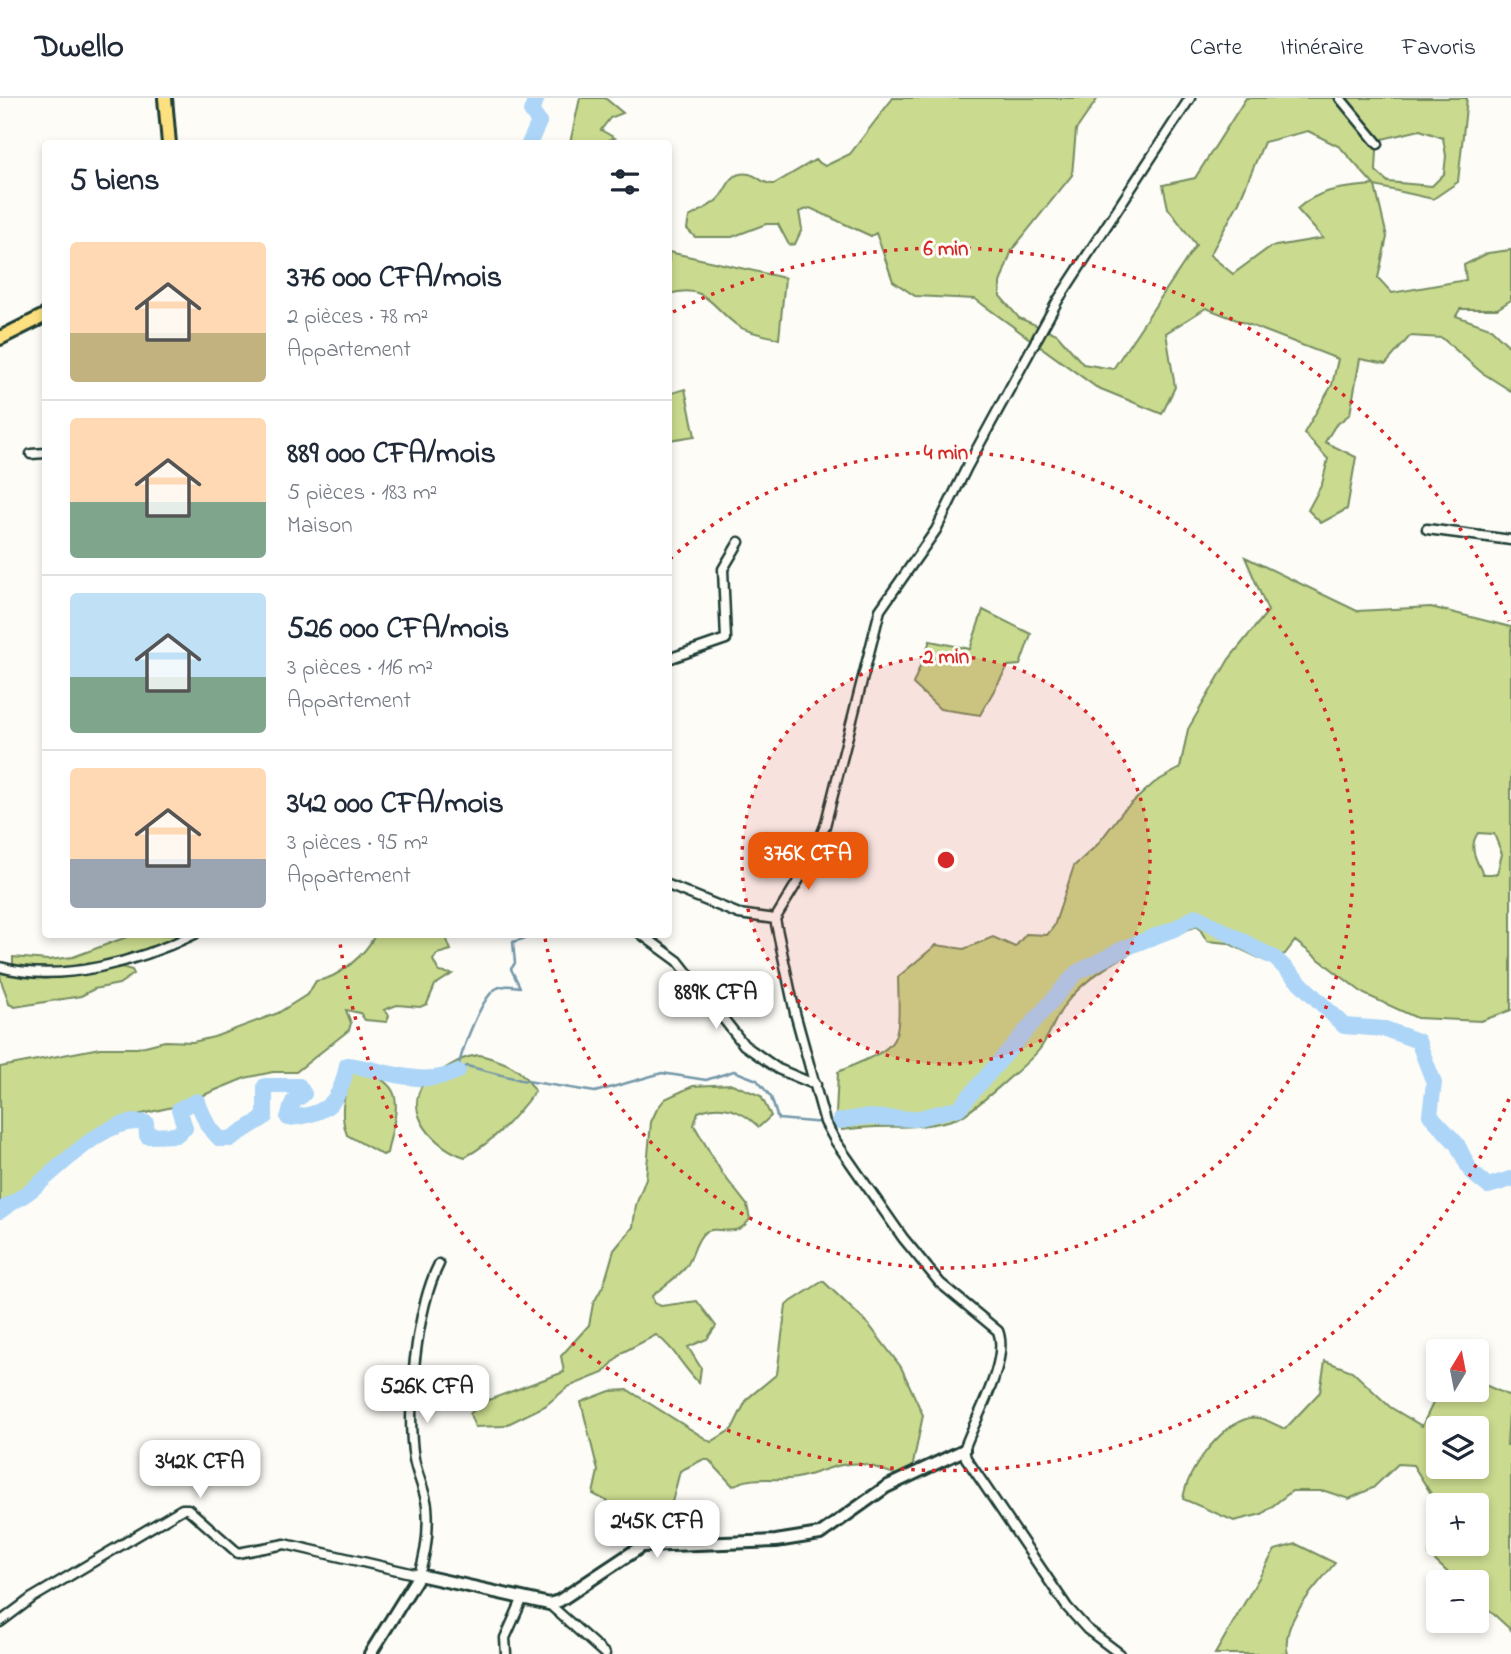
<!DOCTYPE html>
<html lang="fr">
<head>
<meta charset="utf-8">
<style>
  :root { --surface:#fff; --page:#f6f6f7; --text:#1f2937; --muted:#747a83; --line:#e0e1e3; --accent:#ea580c }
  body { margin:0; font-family:"Indie Flower",sans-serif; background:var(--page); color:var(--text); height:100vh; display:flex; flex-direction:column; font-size:26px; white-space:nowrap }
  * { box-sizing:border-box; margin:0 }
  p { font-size:23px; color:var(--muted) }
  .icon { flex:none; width:38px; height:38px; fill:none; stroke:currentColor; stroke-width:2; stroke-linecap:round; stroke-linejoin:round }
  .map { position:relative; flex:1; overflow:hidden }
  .panel { position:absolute; left:42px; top:42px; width:630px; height:798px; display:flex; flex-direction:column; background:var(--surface); border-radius:7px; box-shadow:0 4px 10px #0003 }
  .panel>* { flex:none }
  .needle { width:46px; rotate:10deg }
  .buttons { position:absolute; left:1426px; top:1241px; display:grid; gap:14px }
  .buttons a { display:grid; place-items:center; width:63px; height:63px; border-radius:7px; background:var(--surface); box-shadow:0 4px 10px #0003; font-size:35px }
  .price { position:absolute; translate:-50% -60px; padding:0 16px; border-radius:14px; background:#fff; color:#222; font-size:23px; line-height:46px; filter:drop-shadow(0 2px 4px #0008) }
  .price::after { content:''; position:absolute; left:50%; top:42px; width:21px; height:16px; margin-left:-10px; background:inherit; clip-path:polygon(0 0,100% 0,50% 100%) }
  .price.current { background:var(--accent); color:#fff }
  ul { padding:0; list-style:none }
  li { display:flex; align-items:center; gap:21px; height:175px; padding:0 28px }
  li+li { border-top:2px solid var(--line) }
  li span { display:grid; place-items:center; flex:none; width:196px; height:140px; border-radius:7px; color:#555 }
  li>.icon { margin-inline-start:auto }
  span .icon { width:84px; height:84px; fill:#fffc; stroke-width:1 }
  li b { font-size:30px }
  h2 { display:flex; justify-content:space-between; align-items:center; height:84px; padding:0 28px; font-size:30px }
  header { display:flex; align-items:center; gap:42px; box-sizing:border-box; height:98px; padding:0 35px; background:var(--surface); border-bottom:2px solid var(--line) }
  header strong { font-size:33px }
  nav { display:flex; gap:38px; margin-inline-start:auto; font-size:24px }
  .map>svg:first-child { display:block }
  .green { fill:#cada8e; stroke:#748c61; stroke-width:2; fill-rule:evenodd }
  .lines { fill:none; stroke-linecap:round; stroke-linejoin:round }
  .stream { stroke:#7498a9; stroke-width:2.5 }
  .river { stroke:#acd5f7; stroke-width:16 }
  .street-casing { stroke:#1f3d34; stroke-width:13 }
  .secondary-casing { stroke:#1f3d34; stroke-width:16 }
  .primary-casing { stroke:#1f3d34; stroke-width:18 }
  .street { stroke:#fdfcf7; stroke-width:8 }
  .secondary { stroke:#fdfcf7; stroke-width:10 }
  .primary { stroke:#fde080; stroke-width:12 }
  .ring { fill:none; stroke:#d62828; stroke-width:3.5; stroke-dasharray:3.5 7 }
  .centre { fill:#d62828; stroke:#fdfcf7; stroke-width:3.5 }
  .ring-label { font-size:21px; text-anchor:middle; font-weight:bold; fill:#d62828; stroke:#fdfcf7; stroke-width:6; stroke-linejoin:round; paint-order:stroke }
</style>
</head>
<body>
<header>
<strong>Dwello</strong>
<nav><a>Carte</a><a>Itinéraire</a><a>Favoris</a></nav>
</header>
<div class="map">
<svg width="1511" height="1556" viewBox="0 0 1511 1556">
  <rect width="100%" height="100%" fill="#fdfcf7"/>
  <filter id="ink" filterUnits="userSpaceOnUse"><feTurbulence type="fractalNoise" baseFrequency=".0143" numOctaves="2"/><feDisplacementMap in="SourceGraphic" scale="14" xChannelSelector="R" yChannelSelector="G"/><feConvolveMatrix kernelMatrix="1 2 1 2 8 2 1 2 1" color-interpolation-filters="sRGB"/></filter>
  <g filter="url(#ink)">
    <path class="green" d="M580,0H605L623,15L610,20L601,32L615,40L601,45H570Z
      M893,0H1098L1076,32L1072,77L1012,152L1000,185V198L1019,220L1057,236L1083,266L1113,271L1196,147L1168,110L1163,87L1195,80L1246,0H1467L1458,84L1433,101L1375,88L1387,139L1378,180L1392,195L1466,182L1464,167L1488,155L1511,152V202L1497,211H1460L1456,218L1490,230L1511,250V293L1481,274L1442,240L1410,238L1386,266L1360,261L1350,316L1335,328L1325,344L1356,359L1347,411L1321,425L1308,412L1322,386L1328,361L1304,335L1332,287L1338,261L1206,210L1166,235L1175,289L1162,316L1096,289L975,201L915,198L893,183L876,135L871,138L810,110L799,114L802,131L795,146L789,147L778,126H766L732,139H695L687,131L689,119C698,114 709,109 717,102C728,93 728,72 749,76C759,78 763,87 774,86L815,62L825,68L850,56ZM1420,32L1443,40L1446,58L1444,76L1432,88L1388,84L1376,73L1377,52L1382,41ZM1308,33L1340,49L1374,87C1344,90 1320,90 1297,111L1323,140L1270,149L1233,176L1210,157L1239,104L1264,44Z
      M669,154L785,180L779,241C767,237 748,235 738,228C711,209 707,185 669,196Z
      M685,291L695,338L669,342V296Z
      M1245,459L1357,513L1431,509L1511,529V912L1481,923L1417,920L1364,896L1295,843L1285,856L1265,863L1228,845L1207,843L1198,828C1153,842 1096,867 1066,905C1055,919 1050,938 1039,952C1030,963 970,1016 958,1020C917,1034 884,1025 842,1032L836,1016L838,974C902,946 900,952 898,879L936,847L964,851L993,839L1015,849L1026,836L1047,837L1054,828L1074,768L1097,747L1123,713L1154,685L1180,670L1188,631L1229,561L1268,513ZM1478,735L1494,736L1502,756L1497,776H1483C1476,762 1468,749 1478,735Z
      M983,512L1031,536L1020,567L1008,568L980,617L940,611L913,586L930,543L970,551Z
      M132,837H182C153,855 44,884 13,866V859L48,862L73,859Z
      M375,837H445L451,852L437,856L433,862L439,874L452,876L435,887L427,906L420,909L397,907L384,912L389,917L387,924L365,922L360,915L346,912L351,925L349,932L296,974H273L245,980L177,1008L133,1018L92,1037L0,1110V969L100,950H137L165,943L193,944L214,939L278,915L308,896L316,883C338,881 366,856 375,837Z
      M118,868L132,872L134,876L119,886L94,891L81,898L15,909L9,906C7,895 0,886 0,875L45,881Z
      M480,957C506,964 521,969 535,993C515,1019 495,1043 465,1059C436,1050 401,1015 425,983C429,978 439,974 444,971C457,963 465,958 480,957Z
      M356,972C411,984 396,1012 387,1055L383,1057L347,1037C339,1016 344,998 350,976Z
      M732,986L761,998L771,1018L759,1029C741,1012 722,1004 698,1014L694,1027L722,1075L747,1107L750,1121C735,1143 718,1125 704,1135C695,1142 693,1160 686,1169C677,1180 662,1189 652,1198L654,1205L661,1208L697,1203L716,1228L707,1241L688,1249L701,1270L699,1285C683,1270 674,1249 656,1237L623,1254L603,1275L568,1289L545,1308L504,1328L475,1329L470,1316L480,1305L564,1274L561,1258L589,1227L593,1206L604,1186L614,1152L633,1129L636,1107L646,1080L651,1024L657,1011L665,1001L693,988Z
      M823,1183L869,1227L901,1269L923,1317L910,1381C894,1377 878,1369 862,1366C840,1363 818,1376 797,1380C777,1384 753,1376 733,1388L709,1362H702L680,1373L672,1404L646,1419L622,1411L593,1396L598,1373L581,1304L610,1293L628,1292L711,1344L732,1331L747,1301L777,1276L786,1207Z
      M1325,1263L1352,1273L1390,1309L1422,1328L1434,1303L1467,1292H1477V1288L1483,1286L1510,1298L1507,1347H1511V1532L1477,1501V1484H1458L1429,1457L1431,1441L1438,1434V1446H1477V1407H1438L1413,1367L1398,1366L1373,1390L1349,1401L1325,1393H1292L1262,1416L1234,1423L1183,1401C1187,1373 1219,1328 1249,1320C1261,1317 1275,1327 1285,1331L1320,1294ZM1438,1330H1477V1368H1438Z
      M1296,1446L1335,1465C1317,1488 1279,1524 1288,1556H1215L1275,1452Z"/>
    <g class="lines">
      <path class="stream" d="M458,973L467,968L521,982L595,994L662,975L706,982L734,973L757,982L771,999L778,1021L824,1025
        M458,973C460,955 480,904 494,892C501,886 512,888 520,889L511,871L515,865L513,844L538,836"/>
      <path class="river" d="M529,46L539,24L531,13L537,0
        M840,1023L864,1019L915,1021L959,1010L1076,875L1127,849L1174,831L1196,818L1276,861L1344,928L1385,931L1418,943L1434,985L1430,1017L1457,1046L1471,1074L1488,1088L1511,1081
        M0,1113C12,1104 25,1098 36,1088C63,1067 108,1016 146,1025L147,1038L176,1037L185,1030L179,1011L197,1003L208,1028L220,1041H230L265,1019V988H299L304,996L293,1004L288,1020C326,1017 340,1006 347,967C384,971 423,991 458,973"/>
      <g class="street-casing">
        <path id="street" d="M1340,0L1378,46
          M31,356L46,355
          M1427,431L1511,442
          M668,561L726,541L723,471L739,444
          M668,787L739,816L775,821
          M641,836L678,863L744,947L778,971L816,987
          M0,869C61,886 139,863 195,836
          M549,1506L605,1556
          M0,1524L32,1500L182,1411H188L238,1455L285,1446L419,1477C426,1456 429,1431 427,1408C425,1392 417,1377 414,1361C406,1311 416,1211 439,1166
          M506,1556L505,1540L522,1502
          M1120,1556L1087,1531L1067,1509L966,1360L964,1352C974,1322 1010,1263 998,1233L940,1185L903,1140L836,1044L825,1024L795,915L775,821L812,760L825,728L880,512L936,432L967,369L1058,202L1190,0"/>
      </g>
      <g class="secondary-casing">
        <path id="secondary" d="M370,1556L419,1477L549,1506L559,1503L642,1448L776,1443L820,1436L886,1389L964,1352"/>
      </g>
      <g class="primary-casing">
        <path id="primary" d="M165,0L169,46
          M0,240L46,217"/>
      </g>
      <use href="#street" class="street"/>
      <use href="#secondary" class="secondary"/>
      <use href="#primary" class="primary"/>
    </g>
  </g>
  <circle cx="946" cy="762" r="204" fill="#d62828" fill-opacity=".12"/>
  <g class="ring">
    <circle cx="946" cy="762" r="204"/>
    <path d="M670 461A408 408 0 1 1 545 840"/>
    <path d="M1509 1001A612 612 0 0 1 339 837M673 214A612 612 0 0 1 1509 523"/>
  </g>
  <circle cx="946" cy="762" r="10" class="centre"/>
  <g class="ring-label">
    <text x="946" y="157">6 min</text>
    <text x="946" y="361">4 min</text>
    <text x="946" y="565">2 min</text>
  </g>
</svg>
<div class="buttons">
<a><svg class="needle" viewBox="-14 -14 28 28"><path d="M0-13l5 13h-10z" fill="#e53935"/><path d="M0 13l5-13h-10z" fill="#747a83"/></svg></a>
<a><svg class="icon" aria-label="layers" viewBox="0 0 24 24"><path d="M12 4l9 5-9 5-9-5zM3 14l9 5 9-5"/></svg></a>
<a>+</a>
<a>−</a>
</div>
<b class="price current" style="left:808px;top:794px">376K CFA</b>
<b class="price" style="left:716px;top:933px">889K CFA</b>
<b class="price" style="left:427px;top:1327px">526K CFA</b>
<b class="price" style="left:200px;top:1402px">342K CFA</b>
<b class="price" style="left:657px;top:1462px">245K CFA</b>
<section class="panel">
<h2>5 biens<svg class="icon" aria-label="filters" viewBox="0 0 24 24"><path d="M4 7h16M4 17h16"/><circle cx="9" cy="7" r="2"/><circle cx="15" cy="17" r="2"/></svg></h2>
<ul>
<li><span style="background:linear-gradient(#ffd9b3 65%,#c2b280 0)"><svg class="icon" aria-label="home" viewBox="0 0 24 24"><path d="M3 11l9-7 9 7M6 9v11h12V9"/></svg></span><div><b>376 000 CFA/mois</b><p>2 pièces · 78 m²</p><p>Appartement</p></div></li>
<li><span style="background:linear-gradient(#ffd9b3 60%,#7fa58c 0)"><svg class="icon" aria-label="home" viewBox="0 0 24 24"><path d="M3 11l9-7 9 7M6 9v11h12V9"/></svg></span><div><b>889 000 CFA/mois</b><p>5 pièces · 183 m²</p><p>Maison</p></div></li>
<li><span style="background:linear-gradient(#bfe0f5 60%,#7fa58c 0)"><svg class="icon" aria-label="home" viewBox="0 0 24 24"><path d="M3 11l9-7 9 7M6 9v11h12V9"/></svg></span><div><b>526 000 CFA/mois</b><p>3 pièces · 116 m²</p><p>Appartement</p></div></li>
<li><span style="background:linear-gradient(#ffd9b3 65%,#9aa5b1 0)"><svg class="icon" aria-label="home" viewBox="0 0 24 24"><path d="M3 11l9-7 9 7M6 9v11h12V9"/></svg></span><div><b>342 000 CFA/mois</b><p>3 pièces · 95 m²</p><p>Appartement</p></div></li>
</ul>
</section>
</div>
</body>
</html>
